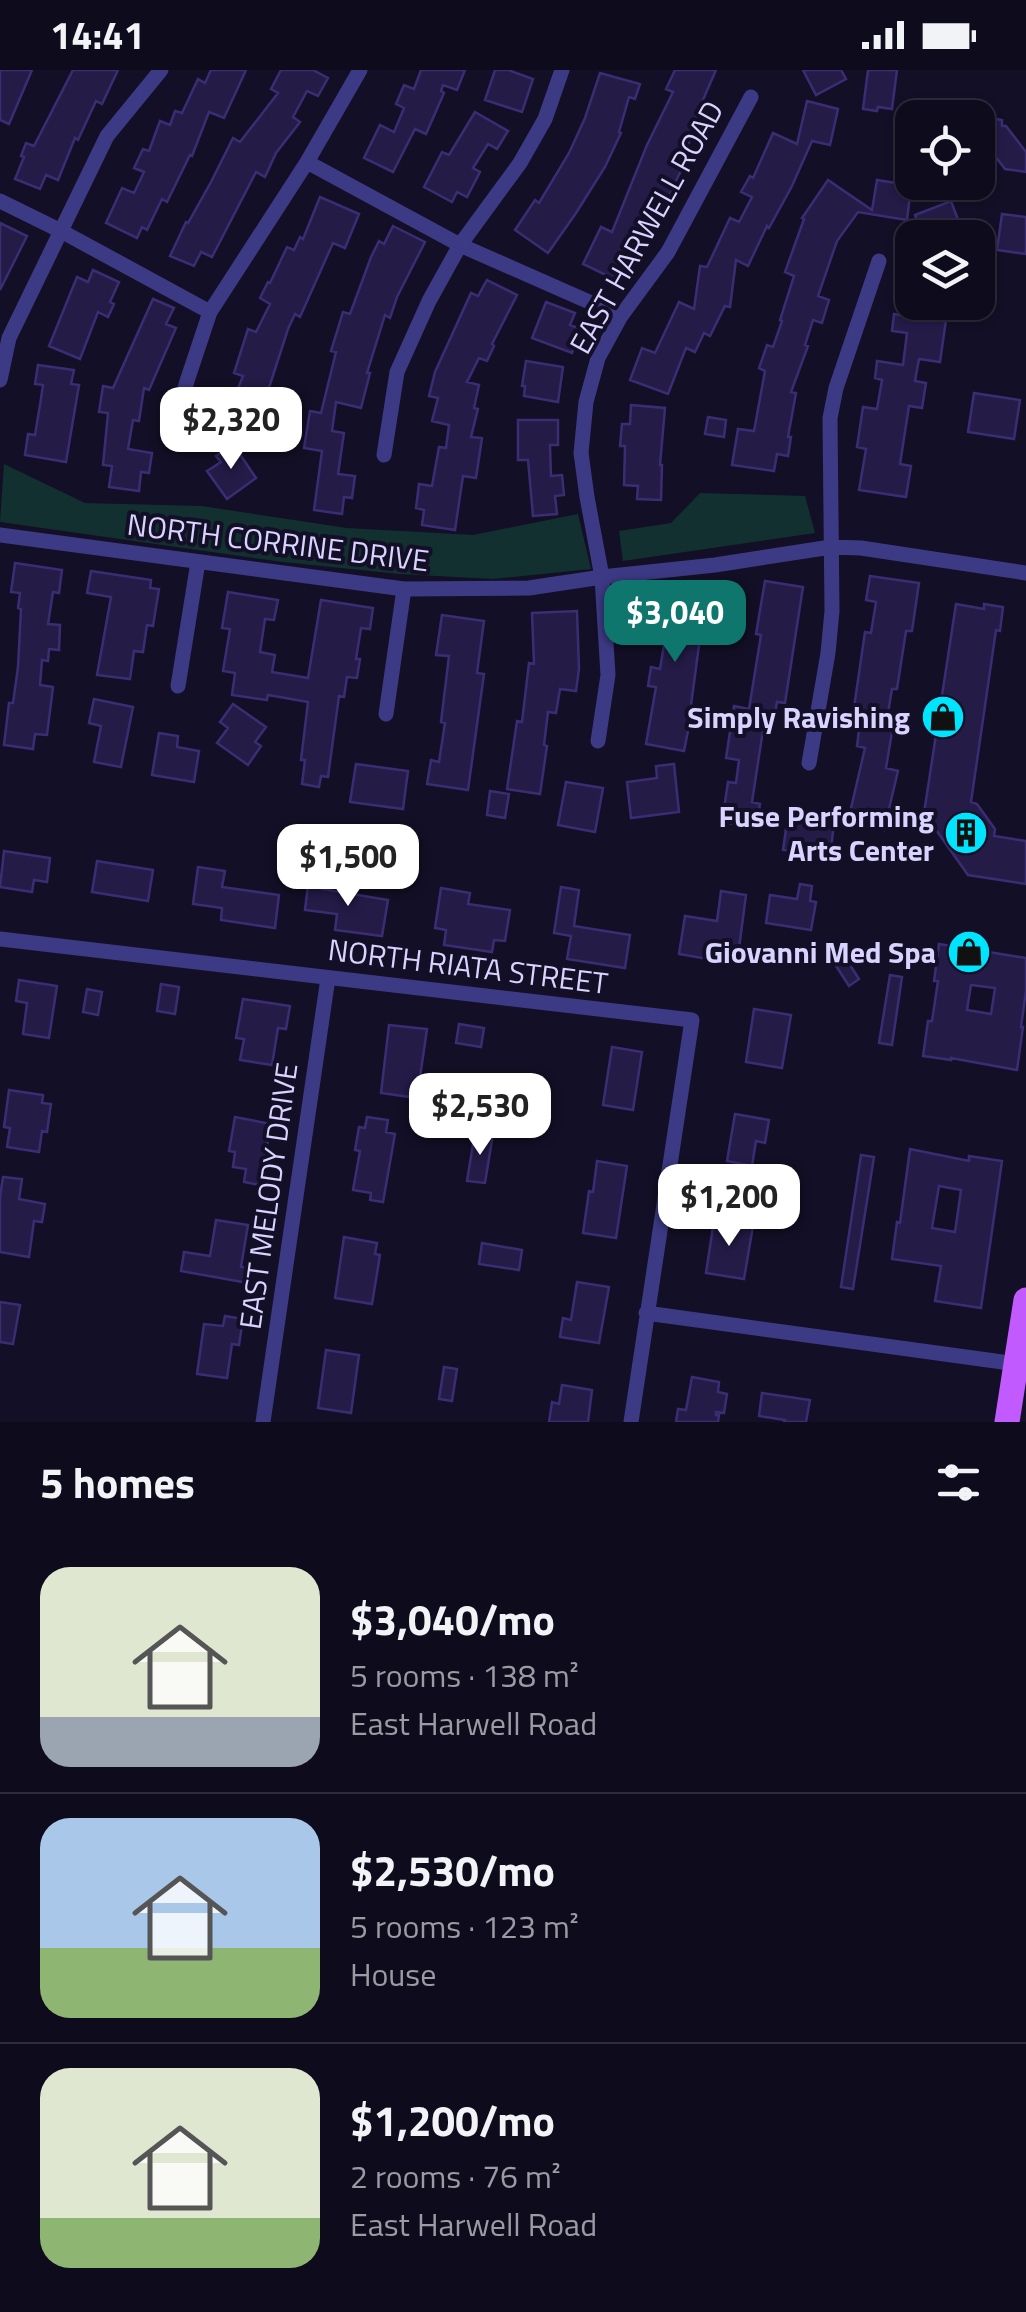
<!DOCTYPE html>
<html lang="en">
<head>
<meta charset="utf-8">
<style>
  :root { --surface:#0e0b1c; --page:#1c1929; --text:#f1f3f6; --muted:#9b9ba3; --line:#2e2b3b; --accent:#0f766e }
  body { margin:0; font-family:"Titillium Web",sans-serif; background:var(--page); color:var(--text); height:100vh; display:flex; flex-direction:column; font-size:38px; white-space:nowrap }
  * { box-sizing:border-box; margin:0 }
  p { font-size:32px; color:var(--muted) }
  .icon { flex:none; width:55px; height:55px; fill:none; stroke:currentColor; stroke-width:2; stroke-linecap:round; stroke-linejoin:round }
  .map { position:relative; height:1352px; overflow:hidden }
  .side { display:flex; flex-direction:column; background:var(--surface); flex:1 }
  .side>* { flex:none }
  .controls { position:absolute; left:895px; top:30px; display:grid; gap:20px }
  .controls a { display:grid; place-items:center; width:100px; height:100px; border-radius:20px; background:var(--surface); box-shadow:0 2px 8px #0004,0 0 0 2px var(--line); font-size:50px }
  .price { position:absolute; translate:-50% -85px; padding:0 22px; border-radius:20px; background:#fff; color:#222; font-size:32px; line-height:65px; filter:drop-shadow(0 2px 5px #0008) }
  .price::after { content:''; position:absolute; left:50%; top:60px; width:30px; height:22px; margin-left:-15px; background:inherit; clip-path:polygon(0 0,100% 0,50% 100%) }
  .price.current { background:var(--accent); color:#fff }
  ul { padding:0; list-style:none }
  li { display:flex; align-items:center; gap:30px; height:250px; padding:0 40px }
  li+li { border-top:2px solid var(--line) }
  li span { display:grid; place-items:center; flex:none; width:280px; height:200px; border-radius:30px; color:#555 }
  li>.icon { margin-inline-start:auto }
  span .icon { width:120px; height:120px; fill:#fffc; stroke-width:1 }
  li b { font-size:42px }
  h2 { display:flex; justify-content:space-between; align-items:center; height:120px; padding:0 40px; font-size:42px }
  .status { display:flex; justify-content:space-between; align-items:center; height:70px; padding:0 50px; background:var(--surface); direction:ltr }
  .status svg { height:28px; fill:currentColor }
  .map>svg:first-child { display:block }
  .green { fill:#12302f }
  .building { fill:#241b47; stroke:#3b2d73; stroke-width:2.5; fill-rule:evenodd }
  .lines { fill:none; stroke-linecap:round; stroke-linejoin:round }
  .street { stroke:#3d3a85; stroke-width:15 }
  .primary { stroke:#c25bff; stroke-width:25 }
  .labels { text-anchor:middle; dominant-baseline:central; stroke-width:8; stroke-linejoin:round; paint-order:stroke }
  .street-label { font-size:30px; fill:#d9d4ff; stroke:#130f26 }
  .poi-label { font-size:30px; font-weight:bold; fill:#d9d4ff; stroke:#130f26; text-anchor:end }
</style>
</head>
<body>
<div class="status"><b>14:41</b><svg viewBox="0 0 49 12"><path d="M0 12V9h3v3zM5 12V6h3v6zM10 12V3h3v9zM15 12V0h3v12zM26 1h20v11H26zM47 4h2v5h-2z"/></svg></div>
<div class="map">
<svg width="1026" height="1352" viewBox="0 0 1026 1352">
  <rect width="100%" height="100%" fill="#130f26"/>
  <path class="green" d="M4,394L85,433L202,436L347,458L473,465L578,444L591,499L493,509L399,504L283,492L0,452Z
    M700,423L805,426L815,463L623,491L619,461L671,453Z"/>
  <path class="building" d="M0,0H32L9,54L0,50Z
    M73,0H118L102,34L96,31L78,70L75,68L58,110L46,105L40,119L15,109L24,87L21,86L26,73L34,76Z
    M211,0H246L224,48L209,42L192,86L190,85L167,132L162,129L147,160L142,157L137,168L106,153L122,118L134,123L144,102L134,98L143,79L149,81L160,51L170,55L175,41L182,43L198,9L205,13Z
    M281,0H313L328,8L318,26L307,21L293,47L300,52L276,83L265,107L256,102L212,187L201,182L194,196L170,186L186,152L188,153L211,112L233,68L240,72L278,23L271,19Z
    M421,0H465L457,20L443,15L441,21L444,23L426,64L415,59L393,102L364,88L380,55L394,62L404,38L396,34L404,15L414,19Z
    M495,0H508L533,9L522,42L485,30Z
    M675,0H716L696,46L709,52L699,72L691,68L680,92L684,94L654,159L647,155L627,199L620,196L614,209L583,194L601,157L612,162L647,75L673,22L666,19Z
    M803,0H841L846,9L816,25Z
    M868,0H897L892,39L878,37L877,41L863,39Z
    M600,3L640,14L635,29L629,27L619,62L621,63L605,97L576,143L548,183L515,160L535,130L539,133L569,83L585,48Z
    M807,31L838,39L830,75L812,71L792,116L769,158L767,156L748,196L736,190L730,237L725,236L710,266L704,263L695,282L686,278L668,324L630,310L642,278L655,283L679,232L694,239L700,196L707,197L730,148L739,152L752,127L741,122L750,106L753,108L773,63L797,74Z
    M475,42L508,61L497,79L488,74L473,98L480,102L467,127L457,122L452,132L424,117L442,82L449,85Z
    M978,46L1002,50V56H1006L1026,82V102L1005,99L995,86L978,83Z
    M897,106L912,109L907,150L858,142L837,171L818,226L829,230L822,253L813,250L805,275L808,276L791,322L796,323L788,367H791L788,386L777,384L774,401L732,395L738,359L754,361L765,301L759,298L767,275L773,277L782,251L780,250L794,206L785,202L804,149L802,148L828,110L872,140L877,110L896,113Z
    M320,127L359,144L345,178L333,173L300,247L295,244L288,259L266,327L278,332L263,370L231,357L236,344L229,341L243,306L234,303L248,259L256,262L270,234L260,228L268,212L270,213L287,177L294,180L300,167L303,169Z
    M951,131L960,155L966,152L971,168H923L915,145Z
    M1002,144L1026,147V184L997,180Z
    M0,153L27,166L0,220Z
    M393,156L425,172L397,227L390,248L385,245L367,303H370L361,338L336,332L332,361L344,363L338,404L355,406L352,428L344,427L342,444L314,440L322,381L304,378L310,341L321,343L336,282L331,281L343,242L350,244L371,187L379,171L384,174Z
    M93,200L119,212L110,232L114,234L108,247L98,242L80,289L49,276L77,207L88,212Z
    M487,210L517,225L492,274L494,276L487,291L479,288L467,312L479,315L474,338L478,339L471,367L482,368L476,408L463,406L455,460L422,455L424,440L416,438L419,414L432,416L439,377L446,378L449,355L432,351L438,328L429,326L435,302L471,223L478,226Z
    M153,229L174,238L166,254L176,258L149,320L144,318L139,351L133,350L128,379L152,383L149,403L141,402L139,421L109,417L112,396L103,395L108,343L99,342L103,316L113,318Z
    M546,232L575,243L570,255L581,259L572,283L532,268Z
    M914,232H961L959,245L947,243L940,292L919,289L915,311L926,313L922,338L909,336L900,394L911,396L906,427L859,420L866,379L857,377L863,337L877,339L882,310L875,308L877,291L903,295L907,263L892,261L894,244L912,247Z
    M526,291L563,297L558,332L524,326L525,316H522Z
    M38,295L74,300L71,314L79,315L66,392L25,385L28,364L35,365L40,335L43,315L35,314Z
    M974,323L1020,330L1014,369L968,362Z
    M631,335L665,338L660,395H662L661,430L637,429L638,416L624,415L625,376H620L622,354H630Z
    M708,347L726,350L724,367L705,364Z
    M518,350H558V375H550L551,406L562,405L564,425L555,426L557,444L533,446L528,390H518Z
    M233,374L256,408L227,429L207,401L221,392L216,386Z
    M15,493L62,500L59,523L53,522L48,554L60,555L59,580L49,579L48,591L42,590L40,615L53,617L47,665L35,664L33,679L4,675L9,633H13L18,597L21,539L18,538L20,523L11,522Z
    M91,501L151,510L150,518L159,519L153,556L147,555L143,582L134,581L130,609L97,605L111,527L87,523Z
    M870,506L919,513L912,561H906L897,619H892L888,643L895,644L886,698L898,701L884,760L848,751L865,678L857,676L859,660L851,658L865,562L871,563L876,532L866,530Z
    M765,511L803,517L785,633L777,632L772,661L763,660L752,732L760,734L756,757L722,752L728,712L736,713L739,690L726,688L734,636L749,639L761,565L756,564Z
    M650,521L712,530L706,569L700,568L691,635L693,636L684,681L646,674L656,617L648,616L651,597L660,599L666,563L644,560Z
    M228,522L278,530L274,550L265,549L260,582L275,585L272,602L308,608L321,530L373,538L370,559L361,558L356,589H360L357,608L347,607L344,627L339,626L328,707L321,706L319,717L302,714L305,690H301L308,632L268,625L267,630L232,625L235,603L223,601L230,559L222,558Z
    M956,534L984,539V534L1003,537L1000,561L996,560L971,732L977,734L995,759L994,766L1026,771V814L968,805L924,743Z
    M577,541L579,599L576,621L560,619L556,643L548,642L544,675L547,676L540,724L507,719L517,651L522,652L529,593L534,594L532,543Z
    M442,545L484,551L477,603L484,604L468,720L427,714L431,690L439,692L445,653L441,652L449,586L436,585Z
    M94,629L133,637L121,697L94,692L101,656L89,653Z
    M233,634L266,657L255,672L261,676L248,695L217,673L228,658L220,652Z
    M159,663L178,666L177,677L199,681L194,712L152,705Z
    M356,694L408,701L403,739L350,732Z
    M674,694L679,742L631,748L627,712L657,708L656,696Z
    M566,712L603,718L595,762L558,755Z
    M490,721L509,724L505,748L487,745Z
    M818,743L835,745L831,779L818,778L817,784L783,780L788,745L817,748Z
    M4,781L50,788L47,812L34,810L32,822L0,817Z
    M97,791L153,800L148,831L92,822Z
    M198,797L225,801L222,817L279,825L275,858L221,850L222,838L193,834Z
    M309,807L324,809L322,819L388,830L382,866L335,860L337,844L305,840Z
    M800,814L812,816L810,831L816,832L811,860L766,853L770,825L797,829Z
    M561,817L579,820L574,856L630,865L625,898L567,889L571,866L554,863Z
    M441,818L470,823L468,834L510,840L505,871L494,870L492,882L444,875L446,860L435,858Z
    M721,821L746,825L737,894L679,884L685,846L717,851Z
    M939,874L1026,888V921L1021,957H1023L1017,1000L951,988V990L923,986L928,951H932L938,911H934ZM971,915L995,918L991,944L967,940Z
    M839,878L859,909L849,916L829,885Z
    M890,905L902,907L892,975L879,973Z
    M19,910L57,916L49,968L23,964L27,933L16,931Z
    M161,914L179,917L175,944L157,941Z
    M87,919L102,922L98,945L83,942Z
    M243,929L290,936L286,959L278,958L272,995L240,990L244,969L236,968Z
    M754,939L791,945L782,998L746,992Z
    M459,954L484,958L481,977L456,973Z
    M389,955L427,959L417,1028L381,1023Z
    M612,977L642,982L633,1040L603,1035Z
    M9,1020L43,1025L42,1033L51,1034L47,1062L42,1061L39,1082L7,1077L10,1058L4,1057Z
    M735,1044L769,1050L765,1073L756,1071L752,1096L727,1091Z
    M235,1047L271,1054L260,1115L244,1112L246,1099L233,1097L235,1082L229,1081Z
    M367,1047L388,1050L386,1062L395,1064L383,1132L370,1130L371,1123L353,1120L360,1081L355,1080L359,1057L365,1058Z
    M475,1062L493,1064L485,1113L467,1111Z
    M910,1079L969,1091V1086L1002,1091L981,1238L935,1231L941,1196L892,1189L897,1152L900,1153ZM939,1116L961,1120L955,1162L932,1158Z
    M861,1085L874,1087L853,1219L841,1217Z
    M597,1091L627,1096L616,1168L583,1163L589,1121L593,1122Z
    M3,1107L22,1109L19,1129L45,1134L42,1152L34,1151L29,1187L0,1182V1127Z
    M216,1150L248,1155L241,1197L251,1198L248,1213L181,1201L184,1182L210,1186Z
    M714,1150L753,1156L744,1209L706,1203Z
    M344,1167L377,1173L375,1184L380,1185L372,1234L335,1228Z
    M482,1173L522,1180L519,1200L479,1194Z
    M577,1212L609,1217L599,1273L560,1267L563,1248L571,1250Z
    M0,1232L20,1235L13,1274L0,1272Z
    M225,1246L243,1249L239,1275L232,1274L227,1308L197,1304L204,1254L223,1256Z
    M326,1280L359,1285L351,1343L318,1338Z
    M444,1297L457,1299L452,1331L439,1329Z
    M692,1307L719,1312L718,1322L727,1324L724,1343L716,1342V1345H719L718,1352H676L678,1339L686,1340Z
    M562,1315L592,1320L588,1352H549L552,1332L559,1334Z
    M762,1323L810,1330L806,1352H784L785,1350L759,1346Z"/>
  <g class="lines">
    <path class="street" d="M307,92L460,175L621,246
      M0,131L61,161L210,242
      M0,310L9,268L107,66L161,0
      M176,353L187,311L210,242L307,92L360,0
      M384,385L397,302L429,231L460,175L520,93L545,49L562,0
      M0,465L404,519L529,518L602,507L715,495L831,477L861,478L1026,503
      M178,616L198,492
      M386,644L404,519
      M598,671L608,605L602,507L587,427L581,383L586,332L598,288L621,246L668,182L751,27
      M809,693L828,583L832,541L830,348L836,318L879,191
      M0,869L692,950L631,1352
      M646,1243L1024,1295
      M263,1352L328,908"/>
    <path class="primary" d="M1007,1352L1026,1230"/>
  </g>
  <defs>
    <g id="shop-disc" transform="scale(2.25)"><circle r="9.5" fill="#00e5ff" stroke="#130f26"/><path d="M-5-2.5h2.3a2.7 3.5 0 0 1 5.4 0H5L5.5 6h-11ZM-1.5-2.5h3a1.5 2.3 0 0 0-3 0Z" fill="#111"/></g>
    <g id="building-disc" transform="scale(2.25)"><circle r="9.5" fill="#00e5ff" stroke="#130f26"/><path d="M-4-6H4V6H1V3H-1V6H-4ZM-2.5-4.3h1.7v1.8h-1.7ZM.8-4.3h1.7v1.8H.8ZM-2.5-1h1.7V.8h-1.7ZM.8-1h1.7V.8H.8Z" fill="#111"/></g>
  </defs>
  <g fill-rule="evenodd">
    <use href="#shop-disc" x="943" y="647"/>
    <use href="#building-disc" x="966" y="763"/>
    <use href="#shop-disc" x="969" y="882"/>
  </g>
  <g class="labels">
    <g class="street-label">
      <text transform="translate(646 157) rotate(-61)">EAST HARWELL ROAD</text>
      <text transform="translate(278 472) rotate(7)">NORTH CORRINE DRIVE</text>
      <text transform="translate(468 896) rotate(7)">NORTH RIATA STREET</text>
      <text transform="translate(268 1126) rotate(-82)">EAST MELODY DRIVE</text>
    </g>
    <g class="poi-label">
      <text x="910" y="647">Simply Ravishing</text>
      <text x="934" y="746">Fuse Performing<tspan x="934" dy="34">Arts Center</tspan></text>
      <text x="936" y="882">Giovanni Med Spa</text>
    </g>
  </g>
</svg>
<div class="controls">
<a><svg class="icon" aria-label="locate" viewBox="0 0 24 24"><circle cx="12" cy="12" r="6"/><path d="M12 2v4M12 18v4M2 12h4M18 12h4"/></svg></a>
<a><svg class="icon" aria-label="layers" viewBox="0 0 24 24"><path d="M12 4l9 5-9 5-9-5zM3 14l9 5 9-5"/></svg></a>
</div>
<b class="price" style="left:231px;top:402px">$2,320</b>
<b class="price current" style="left:675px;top:595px">$3,040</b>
<b class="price" style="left:348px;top:839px">$1,500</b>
<b class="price" style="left:480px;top:1088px">$2,530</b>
<b class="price" style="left:729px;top:1179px">$1,200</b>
</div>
<section class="side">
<h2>5 homes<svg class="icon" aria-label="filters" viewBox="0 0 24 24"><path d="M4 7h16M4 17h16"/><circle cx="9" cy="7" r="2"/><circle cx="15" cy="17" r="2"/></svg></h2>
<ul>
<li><span style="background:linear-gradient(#dfe7d0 75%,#9aa5b1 0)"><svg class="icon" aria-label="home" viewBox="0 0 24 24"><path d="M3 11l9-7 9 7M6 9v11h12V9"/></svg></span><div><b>$3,040/mo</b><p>5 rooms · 138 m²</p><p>East Harwell Road</p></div></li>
<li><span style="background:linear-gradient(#a9c7e8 65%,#8fb573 0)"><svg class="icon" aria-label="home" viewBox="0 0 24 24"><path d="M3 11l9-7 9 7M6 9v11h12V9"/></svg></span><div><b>$2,530/mo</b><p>5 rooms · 123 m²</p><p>House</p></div></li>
<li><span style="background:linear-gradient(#dfe7d0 75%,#8fb573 0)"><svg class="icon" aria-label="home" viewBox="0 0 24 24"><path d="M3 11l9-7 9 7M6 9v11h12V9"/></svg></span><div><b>$1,200/mo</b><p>2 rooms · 76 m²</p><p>East Harwell Road</p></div></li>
</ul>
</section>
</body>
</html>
